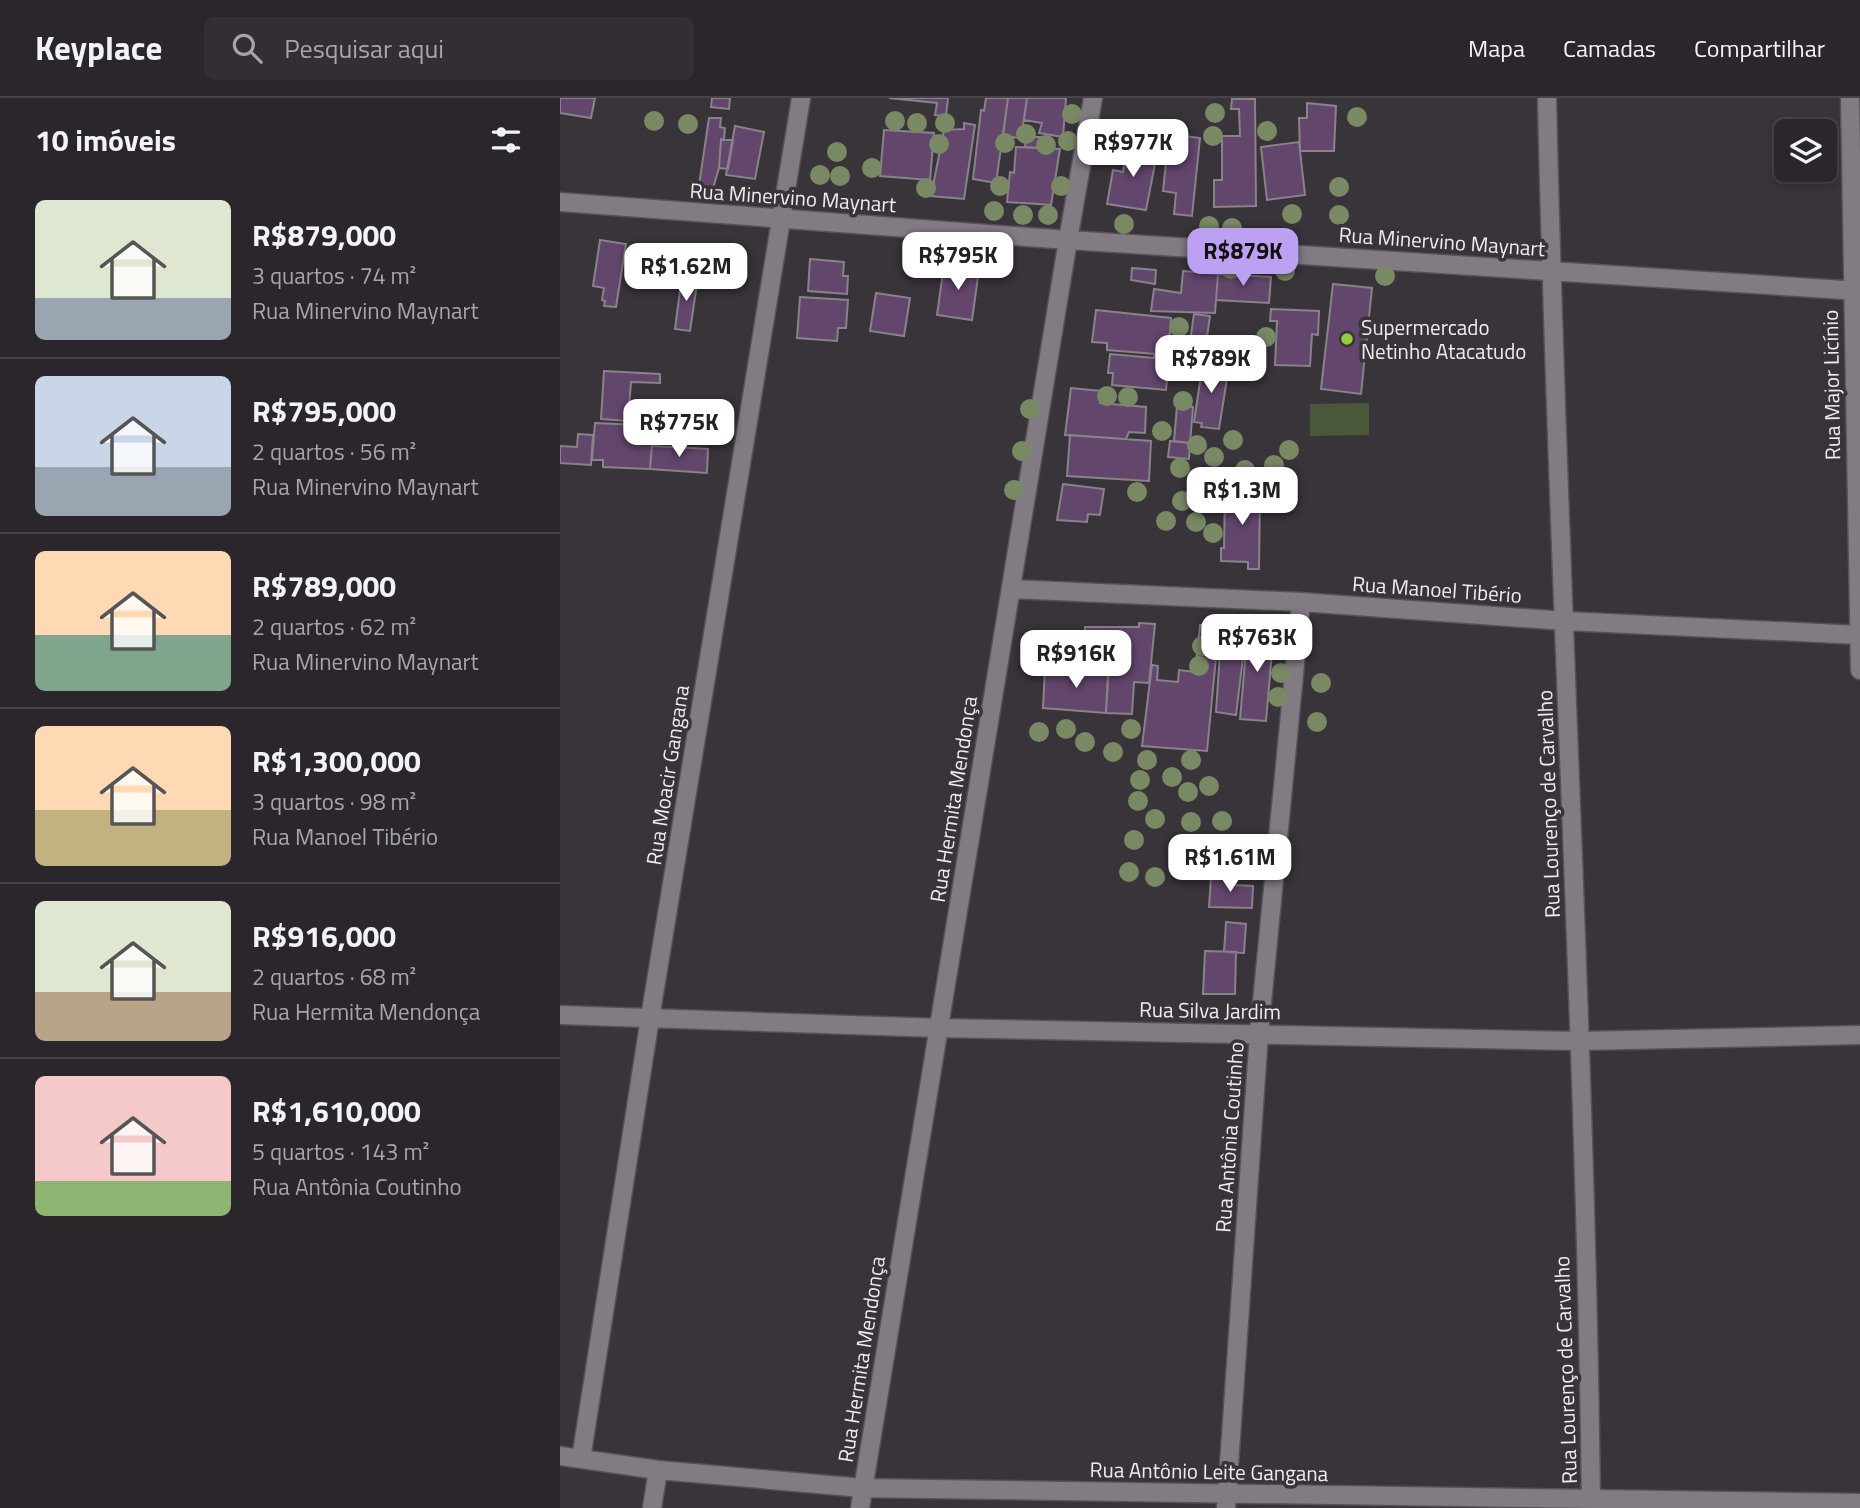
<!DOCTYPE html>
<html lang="pt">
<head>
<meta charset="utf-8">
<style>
  :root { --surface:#2b262c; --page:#332e34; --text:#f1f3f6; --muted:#a6a5a9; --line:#474348; --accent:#bca0f2 }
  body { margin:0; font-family:"Titillium Web",sans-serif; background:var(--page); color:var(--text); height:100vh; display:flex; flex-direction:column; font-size:26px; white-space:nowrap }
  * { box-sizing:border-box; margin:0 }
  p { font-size:23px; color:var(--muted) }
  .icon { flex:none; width:38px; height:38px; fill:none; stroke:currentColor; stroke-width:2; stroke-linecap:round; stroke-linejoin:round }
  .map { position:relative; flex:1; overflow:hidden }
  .panel { display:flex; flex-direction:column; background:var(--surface); width:560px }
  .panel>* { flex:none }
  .controls { position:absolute; left:1214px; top:21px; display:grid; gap:14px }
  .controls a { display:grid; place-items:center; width:63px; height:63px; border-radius:10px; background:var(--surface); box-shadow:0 4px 10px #0003,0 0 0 2px var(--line); font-size:35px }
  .price { position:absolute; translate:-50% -60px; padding:0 16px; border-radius:14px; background:#fff; color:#222; font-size:23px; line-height:46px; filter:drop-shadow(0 2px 4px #0008) }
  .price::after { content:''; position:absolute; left:50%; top:42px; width:21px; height:16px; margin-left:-10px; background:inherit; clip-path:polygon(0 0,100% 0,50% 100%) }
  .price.current { background:var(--accent); color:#111 }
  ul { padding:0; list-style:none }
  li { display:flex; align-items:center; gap:21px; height:175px; padding:0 35px }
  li+li { border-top:2px solid var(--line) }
  li span { display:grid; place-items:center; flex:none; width:196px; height:140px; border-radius:10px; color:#555 }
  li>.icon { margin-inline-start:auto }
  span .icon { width:84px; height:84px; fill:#fffc; stroke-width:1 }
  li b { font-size:30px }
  h2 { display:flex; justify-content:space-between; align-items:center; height:84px; padding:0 35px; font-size:30px }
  header { display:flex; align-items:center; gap:42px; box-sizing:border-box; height:98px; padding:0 35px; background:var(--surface); border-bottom:2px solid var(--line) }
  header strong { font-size:33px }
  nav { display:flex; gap:38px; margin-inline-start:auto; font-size:24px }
  .search { width:490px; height:63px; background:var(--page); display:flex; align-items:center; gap:18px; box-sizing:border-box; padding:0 24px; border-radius:10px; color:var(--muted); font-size:26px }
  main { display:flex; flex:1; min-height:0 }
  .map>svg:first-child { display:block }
  .green { fill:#4a583a }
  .building { fill:#63466c; stroke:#88828a; stroke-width:2 }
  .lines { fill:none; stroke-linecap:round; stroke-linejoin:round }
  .minor-casing { stroke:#565157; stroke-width:21 }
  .minor { stroke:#827b84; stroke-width:18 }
  .tree { fill:#798964 }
  .poi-dot { fill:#94cc3c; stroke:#39333a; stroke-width:2.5 }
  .labels { text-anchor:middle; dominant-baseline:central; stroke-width:7; stroke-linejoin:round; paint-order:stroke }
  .street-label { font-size:21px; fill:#efebf0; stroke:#39333a }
  .poi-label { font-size:21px; fill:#efebf0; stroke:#39333a; text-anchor:start }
</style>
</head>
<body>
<header>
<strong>Keyplace</strong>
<div class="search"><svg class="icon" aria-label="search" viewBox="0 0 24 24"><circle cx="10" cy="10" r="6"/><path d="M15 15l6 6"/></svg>Pesquisar aqui</div>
<nav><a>Mapa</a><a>Camadas</a><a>Compartilhar</a></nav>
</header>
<main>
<section class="panel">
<h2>10 imóveis<svg class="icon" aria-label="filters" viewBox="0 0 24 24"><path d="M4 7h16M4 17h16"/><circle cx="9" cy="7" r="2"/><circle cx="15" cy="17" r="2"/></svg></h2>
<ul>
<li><span style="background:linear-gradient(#dfe7d0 70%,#9aa5b1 0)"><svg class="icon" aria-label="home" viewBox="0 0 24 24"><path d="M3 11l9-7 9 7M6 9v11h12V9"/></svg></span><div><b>R$879,000</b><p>3 quartos · 74 m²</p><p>Rua Minervino Maynart</p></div></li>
<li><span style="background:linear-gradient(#c9d6e8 65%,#9aa5b1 0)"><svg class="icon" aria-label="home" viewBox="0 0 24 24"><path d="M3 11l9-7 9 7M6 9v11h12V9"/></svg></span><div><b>R$795,000</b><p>2 quartos · 56 m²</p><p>Rua Minervino Maynart</p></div></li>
<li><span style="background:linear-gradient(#ffd9b3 60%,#7fa58c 0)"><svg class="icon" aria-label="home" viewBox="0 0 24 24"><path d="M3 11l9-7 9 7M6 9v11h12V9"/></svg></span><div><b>R$789,000</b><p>2 quartos · 62 m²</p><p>Rua Minervino Maynart</p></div></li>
<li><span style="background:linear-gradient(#ffd9b3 60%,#c2b280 0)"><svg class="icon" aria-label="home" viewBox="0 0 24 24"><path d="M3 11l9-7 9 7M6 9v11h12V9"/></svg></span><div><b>R$1,300,000</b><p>3 quartos · 98 m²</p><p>Rua Manoel Tibério</p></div></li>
<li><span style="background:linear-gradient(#dfe7d0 65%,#b9a48a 0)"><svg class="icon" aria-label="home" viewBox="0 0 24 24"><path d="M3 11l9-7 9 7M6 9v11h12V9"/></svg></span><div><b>R$916,000</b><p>2 quartos · 68 m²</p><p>Rua Hermita Mendonça</p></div></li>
<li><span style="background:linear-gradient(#f6c9c9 75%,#8fb573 0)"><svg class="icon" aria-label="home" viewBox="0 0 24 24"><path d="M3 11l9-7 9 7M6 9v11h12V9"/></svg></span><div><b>R$1,610,000</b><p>5 quartos · 143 m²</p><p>Rua Antônia Coutinho</p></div></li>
</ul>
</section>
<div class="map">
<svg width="1300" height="1410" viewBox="0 0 1300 1410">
  <rect width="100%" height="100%" fill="#39333a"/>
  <path class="green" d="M809,305V337L750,338V306Z"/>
  <path class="building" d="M0,0H35L31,20L0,15Z
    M152,0H170L169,11L151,9Z
    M329,0H388L386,18L375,17L377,5Z
    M426,0H448L436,85L413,81L421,12L424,13Z
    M448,0H467L461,40L443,38Z
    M467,0H506L503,39L479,35L482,25L464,22Z
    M672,1H695L696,108L654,109V82H662V38H680L679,11H671Z
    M747,5L776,8L774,53H740L739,20H747Z
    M149,20H161L160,29L165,30L164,42L161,41L159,70L153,90L139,87Z
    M404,25L415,27L404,101L371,98L384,32L404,31Z
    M175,28L204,34L195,81L166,77Z
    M324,32L374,35L370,82L320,78Z
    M609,36L640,40L632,118L614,116L616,95L603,93Z
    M466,39H481L480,50L465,49Z
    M161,42H173L168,71L159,70Z
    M592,44L599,45L586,112L547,106L553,72L563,74L568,47L586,50L584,65L591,66Z
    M739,44L745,97L707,102L701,49Z
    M456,49L500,51L491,107L447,104L450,74L454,75Z
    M40,142L66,146L56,209L44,208L45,203L42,202L44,190L33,188Z
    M250,161L284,164L283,178H288L287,196L248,193Z
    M384,167L419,172L412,222L377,217Z
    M572,170L596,172L595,186L571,182Z
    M623,173L658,176L655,215L591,213L594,191L621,195Z
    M658,176L711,179L709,205L656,202Z
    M122,177L138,179L130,233L115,231Z
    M773,186L812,190L801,296L761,291Z
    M316,195L350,200L344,238L310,233Z
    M240,199L288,202L286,230H278L277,243L237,240Z
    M711,211L759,213L758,237L752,236L750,268L715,267L717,223H710Z
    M536,212L611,220L608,257L547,252V245L532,244Z
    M634,216L650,218L644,260L628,258Z
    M550,256L594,260V256L606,257V261H609L606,292L552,287L553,275H548Z
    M643,264L669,268L659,331L641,329L642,325L634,324Z
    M44,273L100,276V285L71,284L68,323L41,321Z
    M511,290L541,293L540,305L586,309L585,335L569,334L566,341L505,337Z
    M617,308L633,309L630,345L614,343Z
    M35,325L81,327L80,346H92L90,371L43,369V362H32Z
    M18,336L33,337L31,367L0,365V348L17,349Z
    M510,337L591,343L589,383L507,378Z
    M610,343L630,345L629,361L608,359Z
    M92,348L148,351L147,375L90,371Z
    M503,386L544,391L540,417L528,416L527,424L497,422Z
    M665,392H700L699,471H688V464L661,463V450H664Z
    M579,525L595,526L589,585L574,584L572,616L546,615L549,568L525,565V529H579Z
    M640,527L659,528L647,653L582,648L592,567L598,568L597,582L618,584L619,572L635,574Z
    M688,529L714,531L706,623L680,621Z
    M669,550L684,551L676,617L656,614L660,554L669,555Z
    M485,570L548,574L546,615L483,610Z
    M651,780L676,782L675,787L693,788L692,810L649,809Z
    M666,824L686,826L684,855L664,854Z
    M645,853L676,854L675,896H643Z"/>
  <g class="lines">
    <g class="minor-casing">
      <path id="minor" d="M987,0C997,470 1026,940 1031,1410
        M1290,0L1300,572
        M0,104L508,142L1300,193
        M451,491L741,504L1005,523L1300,537
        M0,917L379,930L1019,943L1300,937
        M0,1358L98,1372L303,1390L1300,1405
        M21,1361L90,920L241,0
        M92,1410L98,1372
        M300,1410L508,142L533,0
        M666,1410L699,935L741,504"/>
    </g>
    <use href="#minor" class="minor"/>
  </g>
  <g class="tree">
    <circle cx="655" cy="15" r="10"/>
    <circle cx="512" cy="16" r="10"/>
    <circle cx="797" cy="19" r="10"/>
    <circle cx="94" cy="23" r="10"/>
    <circle cx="335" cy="23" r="10"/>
    <circle cx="357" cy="25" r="10"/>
    <circle cx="385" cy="25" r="10"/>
    <circle cx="128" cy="26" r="10"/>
    <circle cx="585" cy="32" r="10"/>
    <circle cx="707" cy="33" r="10"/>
    <circle cx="466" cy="36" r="10"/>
    <circle cx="653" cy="38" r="10"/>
    <circle cx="508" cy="43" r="10"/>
    <circle cx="445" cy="45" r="10"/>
    <circle cx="379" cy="46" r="10"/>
    <circle cx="486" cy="47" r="10"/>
    <circle cx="277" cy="54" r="10"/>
    <circle cx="312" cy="70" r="10"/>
    <circle cx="260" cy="77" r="10"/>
    <circle cx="280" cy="78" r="10"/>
    <circle cx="440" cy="88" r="10"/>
    <circle cx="501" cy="88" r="10"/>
    <circle cx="779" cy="89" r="10"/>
    <circle cx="366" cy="90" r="10"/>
    <circle cx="434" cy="113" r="10"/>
    <circle cx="732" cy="116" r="10"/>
    <circle cx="463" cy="117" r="10"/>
    <circle cx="488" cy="117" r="10"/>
    <circle cx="779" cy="117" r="10"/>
    <circle cx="564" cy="126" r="10"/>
    <circle cx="649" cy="128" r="10"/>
    <circle cx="672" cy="130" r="10"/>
    <circle cx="671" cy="171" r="10"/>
    <circle cx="725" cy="173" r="10"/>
    <circle cx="825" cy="178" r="10"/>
    <circle cx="619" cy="229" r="10"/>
    <circle cx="706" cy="239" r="10"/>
    <circle cx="666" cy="250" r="10"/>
    <circle cx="547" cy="298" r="10"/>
    <circle cx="568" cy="299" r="10"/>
    <circle cx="623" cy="303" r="10"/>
    <circle cx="470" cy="311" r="10"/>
    <circle cx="602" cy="333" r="10"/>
    <circle cx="673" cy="342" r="10"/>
    <circle cx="637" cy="347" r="10"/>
    <circle cx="729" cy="352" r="10"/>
    <circle cx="462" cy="353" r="10"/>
    <circle cx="654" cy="359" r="10"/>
    <circle cx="714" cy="367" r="10"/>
    <circle cx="620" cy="370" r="10"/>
    <circle cx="685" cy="372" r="10"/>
    <circle cx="649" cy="379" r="10"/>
    <circle cx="454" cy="392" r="10"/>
    <circle cx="577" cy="394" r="10"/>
    <circle cx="622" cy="403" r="10"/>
    <circle cx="606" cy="423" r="10"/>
    <circle cx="636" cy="424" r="10"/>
    <circle cx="653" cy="435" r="10"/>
    <circle cx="642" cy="548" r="10"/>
    <circle cx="723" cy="550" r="10"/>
    <circle cx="639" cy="568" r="10"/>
    <circle cx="721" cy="575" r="10"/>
    <circle cx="761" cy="585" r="10"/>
    <circle cx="718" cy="599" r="10"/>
    <circle cx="757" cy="624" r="10"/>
    <circle cx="506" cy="631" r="10"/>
    <circle cx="571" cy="631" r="10"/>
    <circle cx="479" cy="634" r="10"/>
    <circle cx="525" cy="644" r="10"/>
    <circle cx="553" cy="654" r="10"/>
    <circle cx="587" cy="662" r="10"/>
    <circle cx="631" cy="662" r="10"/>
    <circle cx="612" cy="679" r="10"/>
    <circle cx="580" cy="682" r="10"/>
    <circle cx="649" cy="688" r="10"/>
    <circle cx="628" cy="694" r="10"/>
    <circle cx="578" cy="703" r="10"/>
    <circle cx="595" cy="721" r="10"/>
    <circle cx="662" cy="723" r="10"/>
    <circle cx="631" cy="724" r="10"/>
    <circle cx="574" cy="742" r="10"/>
    <circle cx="657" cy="752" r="10"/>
    <circle cx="624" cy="762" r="10"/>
    <circle cx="647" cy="769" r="10"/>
    <circle cx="569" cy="774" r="10"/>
    <circle cx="595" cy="779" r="10"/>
  </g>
  <circle class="poi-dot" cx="787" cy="241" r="7"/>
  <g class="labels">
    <g class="street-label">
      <text transform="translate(233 99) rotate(4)">Rua Minervino Maynart</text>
      <text transform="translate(882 143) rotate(4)">Rua Minervino Maynart</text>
      <text transform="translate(1271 287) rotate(-91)">Rua Major Licínio</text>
      <text transform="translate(877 491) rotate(4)">Rua Manoel Tibério</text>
      <text transform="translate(107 677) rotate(-81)">Rua Moacir Gangana</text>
      <text transform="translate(393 701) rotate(-81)">Rua Hermita Mendonça</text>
      <text transform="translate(988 706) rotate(-92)">Rua Lourenço de Carvalho</text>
      <text transform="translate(650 912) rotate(1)">Rua Silva Jardim</text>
      <text transform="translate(669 1039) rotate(-86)">Rua Antônia Coutinho</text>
      <text transform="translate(301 1261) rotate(-81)">Rua Hermita Mendonça</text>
      <text transform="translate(1005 1272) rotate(-92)">Rua Lourenço de Carvalho</text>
      <text transform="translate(649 1373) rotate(1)">Rua Antônio Leite Gangana</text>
    </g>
    <g class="poi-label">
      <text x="801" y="229">Supermercado<tspan x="801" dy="24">Netinho Atacatudo</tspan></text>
    </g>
  </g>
</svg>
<div class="controls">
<a><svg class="icon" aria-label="layers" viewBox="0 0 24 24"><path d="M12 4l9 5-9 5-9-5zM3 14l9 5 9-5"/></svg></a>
</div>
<b class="price" style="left:573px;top:81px">R$977K</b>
<b class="price current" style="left:683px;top:190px">R$879K</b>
<b class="price" style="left:398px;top:194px">R$795K</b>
<b class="price" style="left:126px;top:205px">R$1.62M</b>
<b class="price" style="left:651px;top:297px">R$789K</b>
<b class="price" style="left:119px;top:361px">R$775K</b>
<b class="price" style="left:682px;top:429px">R$1.3M</b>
<b class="price" style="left:697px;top:576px">R$763K</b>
<b class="price" style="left:516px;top:592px">R$916K</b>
<b class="price" style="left:670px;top:796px">R$1.61M</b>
</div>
</main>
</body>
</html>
